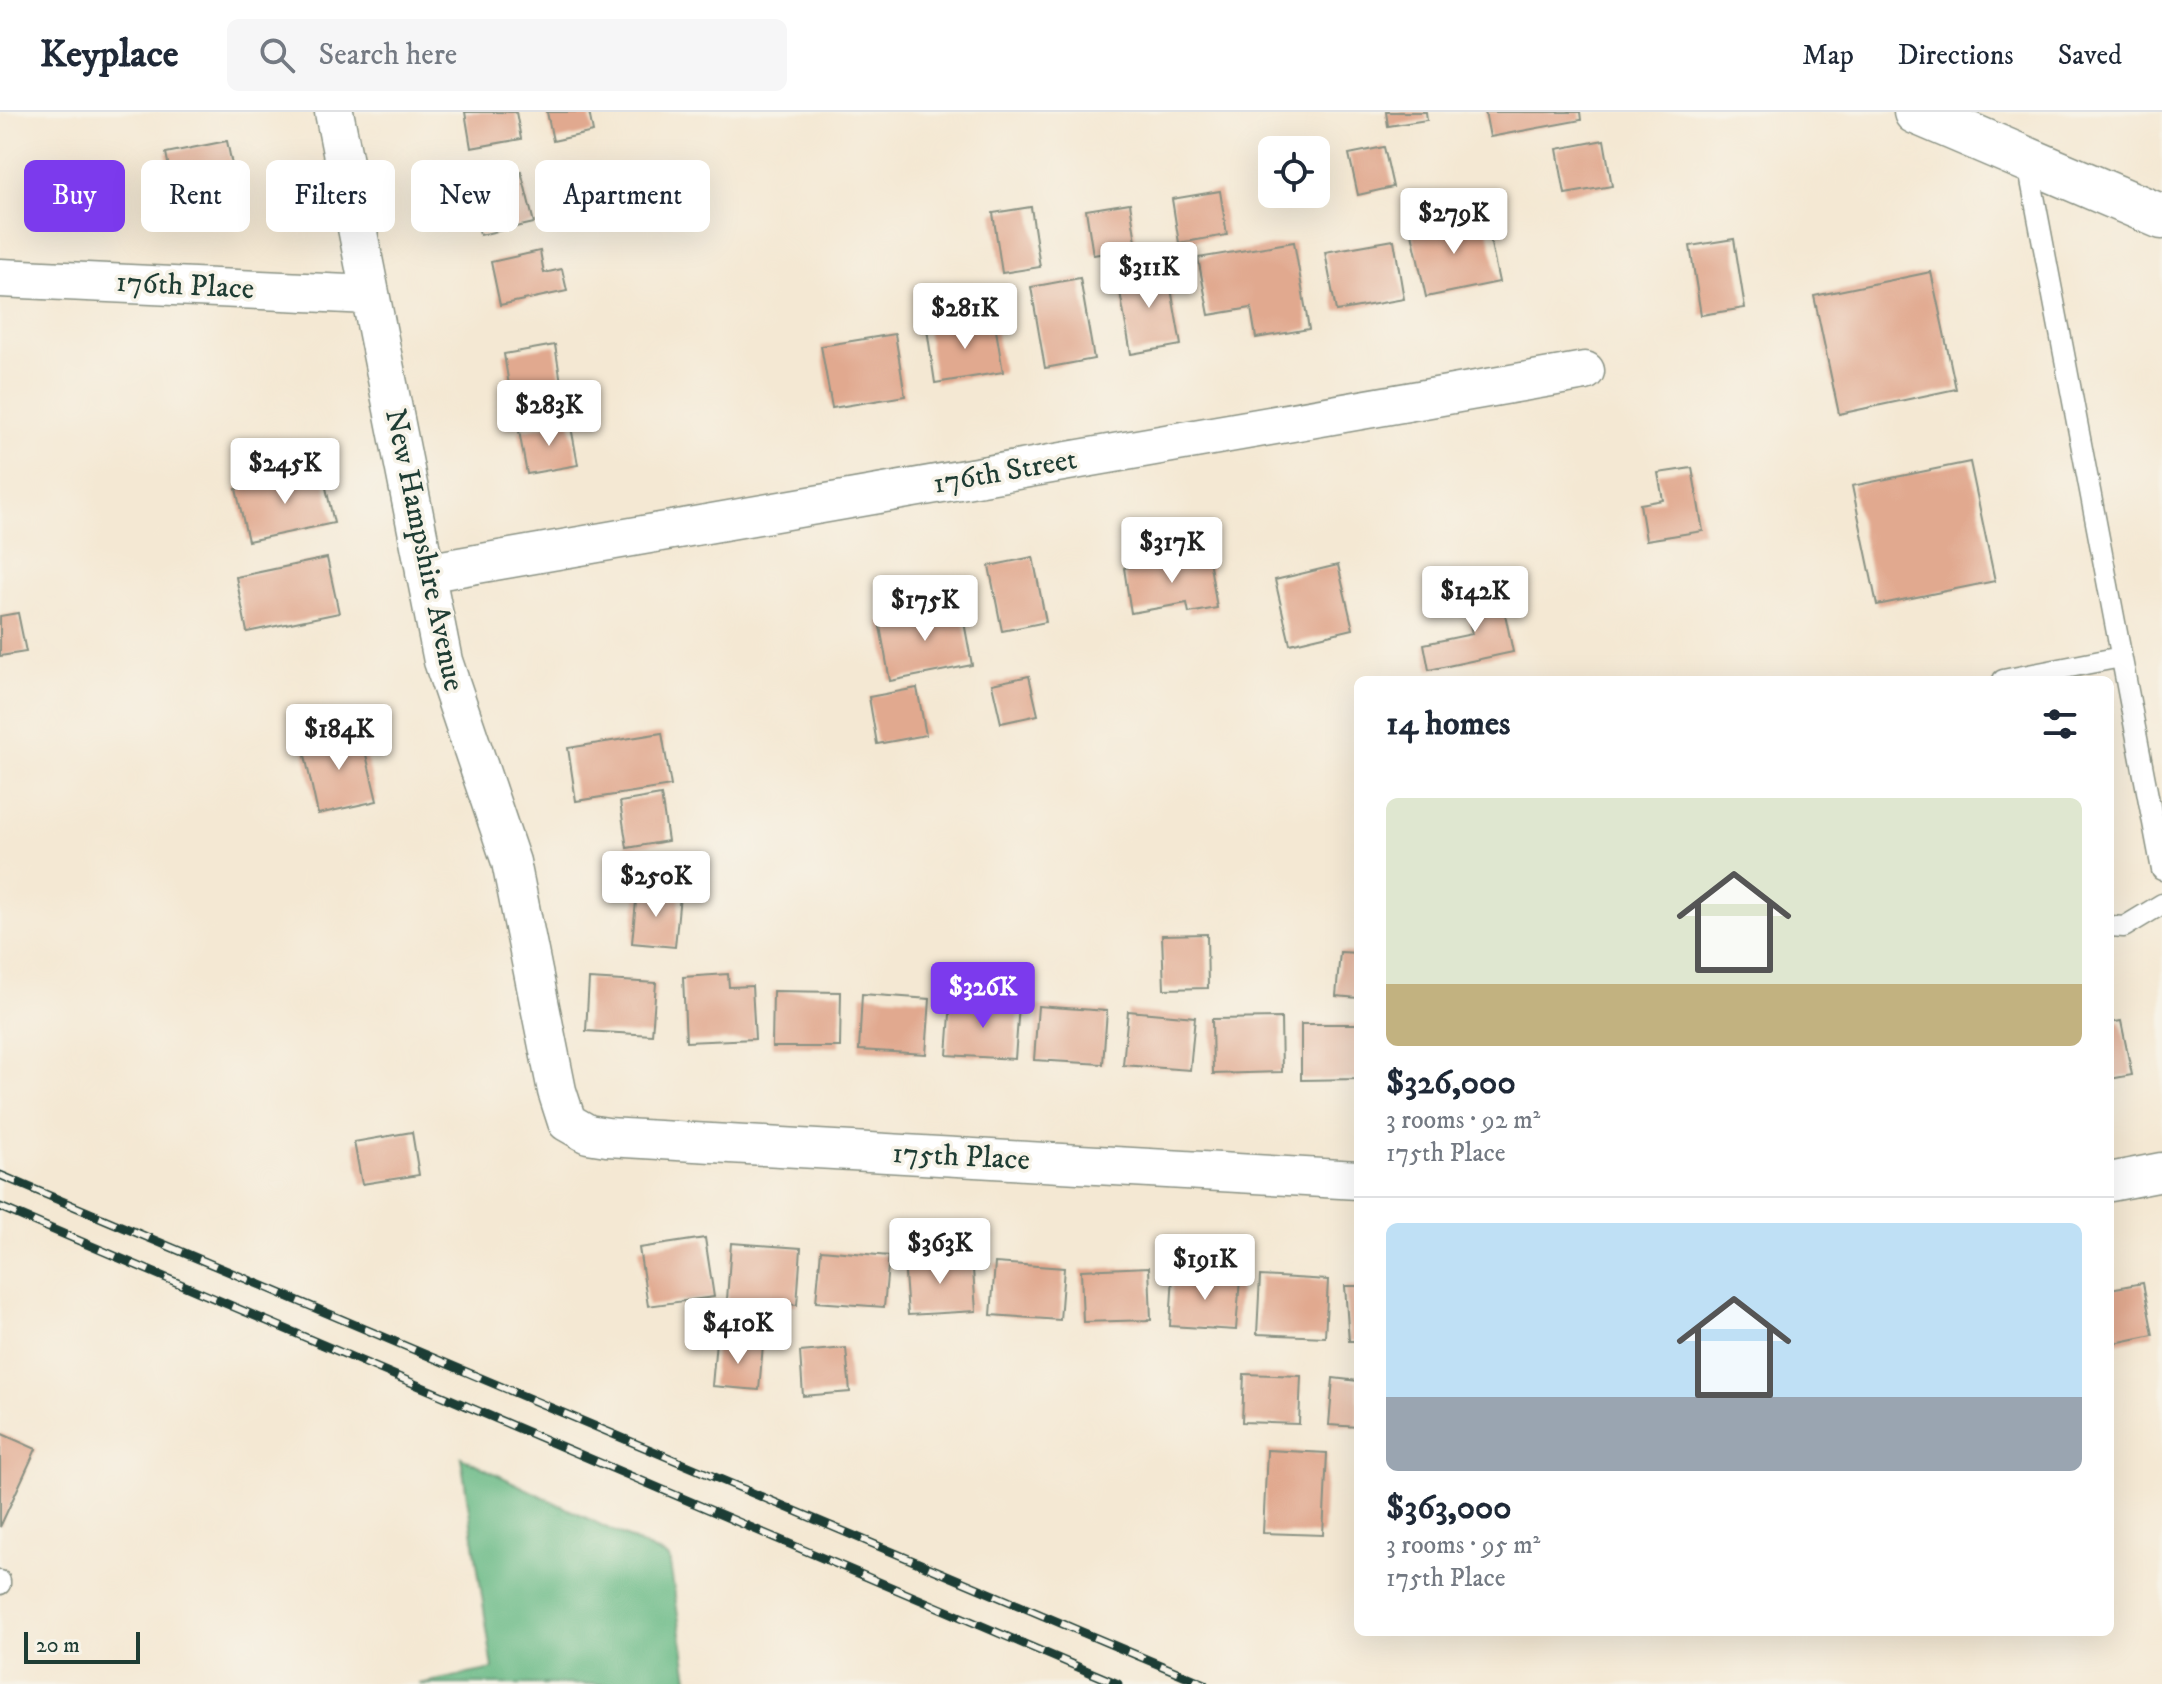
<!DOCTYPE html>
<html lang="en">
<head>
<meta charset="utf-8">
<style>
  :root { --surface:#fff; --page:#f6f6f7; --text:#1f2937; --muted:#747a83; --line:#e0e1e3; --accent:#7c3aed }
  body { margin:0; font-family:"IM FELL DW Pica",serif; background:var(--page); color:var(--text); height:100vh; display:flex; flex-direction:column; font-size:30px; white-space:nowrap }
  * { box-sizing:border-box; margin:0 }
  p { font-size:26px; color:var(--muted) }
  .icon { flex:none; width:44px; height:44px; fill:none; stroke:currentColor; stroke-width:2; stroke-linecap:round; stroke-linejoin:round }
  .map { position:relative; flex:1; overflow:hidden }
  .drawer { position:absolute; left:1354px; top:564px; width:760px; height:960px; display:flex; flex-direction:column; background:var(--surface); border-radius:12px; box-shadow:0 8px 32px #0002 }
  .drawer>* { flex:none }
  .top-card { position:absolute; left:24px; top:48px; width:760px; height:72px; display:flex; gap:16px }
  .tools { position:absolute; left:1258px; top:24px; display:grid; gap:16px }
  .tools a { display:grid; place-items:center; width:72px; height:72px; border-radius:12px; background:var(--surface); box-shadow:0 8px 32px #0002; font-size:40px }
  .scale { position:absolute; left:24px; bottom:20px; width:116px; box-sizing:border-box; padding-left:8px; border:4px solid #1f3d34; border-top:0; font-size:22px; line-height:28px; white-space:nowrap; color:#1f3d34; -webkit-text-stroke:6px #f7f3e8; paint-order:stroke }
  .price { position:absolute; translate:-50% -68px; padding:0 18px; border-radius:8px; background:#fff; color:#222; font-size:26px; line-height:52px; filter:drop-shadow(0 2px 4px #0008) }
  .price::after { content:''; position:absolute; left:50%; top:48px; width:24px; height:18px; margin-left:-12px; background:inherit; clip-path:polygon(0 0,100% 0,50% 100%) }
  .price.active { background:var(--accent); color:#fff }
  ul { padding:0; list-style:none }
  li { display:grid; align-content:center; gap:16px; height:424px; padding:0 32px }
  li+li { border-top:2px solid var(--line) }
  li span { display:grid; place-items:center; height:248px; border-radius:12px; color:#555 }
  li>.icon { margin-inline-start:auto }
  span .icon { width:144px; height:144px; fill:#fffc; stroke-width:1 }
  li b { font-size:34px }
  h2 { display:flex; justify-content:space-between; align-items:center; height:96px; padding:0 32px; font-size:34px }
  .pill { padding:0 28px; border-radius:12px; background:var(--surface); box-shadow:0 8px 32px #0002; font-size:28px; line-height:72px }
  .pill.active { background:var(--accent); color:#fff }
  header { display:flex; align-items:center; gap:48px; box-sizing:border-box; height:112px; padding:0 40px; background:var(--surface); border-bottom:2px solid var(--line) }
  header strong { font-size:38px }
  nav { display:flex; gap:44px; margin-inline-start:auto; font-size:28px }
  .search { width:560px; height:72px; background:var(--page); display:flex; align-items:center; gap:20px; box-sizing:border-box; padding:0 28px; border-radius:12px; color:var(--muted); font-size:30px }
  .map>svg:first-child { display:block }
  .forest { fill:#68b985; stroke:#447b5c; stroke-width:2 }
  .building { fill:#e1a98f }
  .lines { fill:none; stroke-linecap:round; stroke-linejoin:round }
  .service-casing { stroke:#8a9284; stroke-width:23 }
  .minor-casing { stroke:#8a9284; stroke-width:41 }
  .tertiary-casing { stroke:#8a9284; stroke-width:47 }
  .service { stroke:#fff; stroke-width:20 }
  .minor { stroke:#fff; stroke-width:38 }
  .tertiary { stroke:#fff; stroke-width:44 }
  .rail-casing { stroke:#1f3d34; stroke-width:9 }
  .rail { stroke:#f7f3e8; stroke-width:6; stroke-dasharray:18; stroke-linecap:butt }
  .labels { text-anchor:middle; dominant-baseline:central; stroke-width:7; stroke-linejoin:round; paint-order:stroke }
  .street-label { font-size:30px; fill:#1f3d34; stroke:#f7f3e8 }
</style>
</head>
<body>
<header>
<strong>Keyplace</strong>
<div class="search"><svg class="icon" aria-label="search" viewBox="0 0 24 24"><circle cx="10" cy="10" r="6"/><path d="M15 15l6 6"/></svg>Search here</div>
<nav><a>Map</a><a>Directions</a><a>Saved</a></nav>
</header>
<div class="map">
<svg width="2162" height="1572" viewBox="0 0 2162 1572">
  <rect width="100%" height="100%" fill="#f7f3e8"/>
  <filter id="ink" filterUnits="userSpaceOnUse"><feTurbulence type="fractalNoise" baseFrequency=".0125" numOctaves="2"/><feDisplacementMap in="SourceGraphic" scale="16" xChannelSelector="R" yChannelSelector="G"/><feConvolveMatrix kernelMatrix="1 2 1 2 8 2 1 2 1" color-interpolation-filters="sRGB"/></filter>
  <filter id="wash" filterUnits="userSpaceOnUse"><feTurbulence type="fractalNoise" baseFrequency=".006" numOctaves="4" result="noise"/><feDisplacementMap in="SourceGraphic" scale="32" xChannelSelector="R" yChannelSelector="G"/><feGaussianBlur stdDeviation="1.8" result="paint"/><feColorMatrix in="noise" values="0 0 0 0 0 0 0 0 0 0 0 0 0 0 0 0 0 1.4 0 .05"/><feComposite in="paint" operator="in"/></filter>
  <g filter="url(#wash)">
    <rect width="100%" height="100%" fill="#f4e8d3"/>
    <path class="forest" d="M461,1345L669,1446L689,1572H419L493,1557Z"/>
    <g id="blocks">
      <path class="building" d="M465,0H516L521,27L471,36Z
        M547,0H589L593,20L553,29Z
        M1386,0H1426L1427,8L1388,14Z
        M1485,0H1580L1581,8L1490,25Z
        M1604,28L1612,74L1565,82L1557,37Z
        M227,29L238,82L177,95L166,41Z
        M1384,35L1393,75L1358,83L1349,42Z
        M521,59L534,111L480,123L468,71Z
        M1220,79L1227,123L1179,131L1172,87Z
        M1130,91L1137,136L1093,143L1086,98Z
        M1031,95L1040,155L1002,161L993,101Z
        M1443,105L1446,116L1486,108L1499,170L1426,185L1410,112Z
        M1734,127L1745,196L1701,203L1690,134Z
        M1394,128L1404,187L1336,199L1325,140Z
        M1294,130L1309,217L1256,226L1251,196L1209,203L1198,146Z
        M540,139L544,161L562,157L567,179L500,193L491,150Z
        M1167,154L1181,233L1131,242L1117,163Z
        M1931,160L1956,277L1839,302L1814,184Z
        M1080,166L1094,247L1045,256L1031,175Z
        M994,206L1003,260L935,271L927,217Z
        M895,222L905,284L832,296L821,234Z
        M555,233L563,283L512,292L504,242Z
        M570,309L578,353L527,362L519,319Z
        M1970,350L1995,469L1877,493L1852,374Z
        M1692,356L1703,419L1646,428L1640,392L1663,388L1658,361Z
        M322,358L334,411L248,429L236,377Z
        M1208,441L1217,496L1189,501L1187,491L1131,501L1124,456Z
        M1033,445L1046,510L1002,519L989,454Z
        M327,446L339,501L247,520L236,465Z
        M1338,453L1353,517L1290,532L1275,468Z
        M1500,478L1513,540L1429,558L1424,532L1472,522L1464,485Z
        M961,494L972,553L890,569L879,509Z
        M18,501L26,540L0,544V504Z
        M1029,564L1038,603L1001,611L992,572Z
        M917,576L926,623L877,632L869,585Z
        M360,617L377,689L318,702L302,630Z
        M662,621L671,674L576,689L568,636Z
        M661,683L668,729L627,736L620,690Z
        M637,779L680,783L675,835L632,831Z
        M1207,822L1208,876L1164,877L1162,823Z
        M1340,840L1358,841V886L1336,884Z
        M728,862L729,875L752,874L755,927L686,930L683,865Z
        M589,867L656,871L652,923L586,919Z
        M773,879L841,880L840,935H772Z
        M862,882L930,887L926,942L859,938Z
        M951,889L1019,893L1015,947L947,943Z
        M1038,894L1107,899L1103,952L1034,948Z
        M1128,899L1195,905L1190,958L1123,953Z
        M1281,906L1282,960L1213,962L1212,907Z
        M2121,909L2132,963L2110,967V911Z
        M1301,912H1358V967L1301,968Z
        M412,1020L419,1063L362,1072L354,1030Z
        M705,1126L714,1185L648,1194L639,1136Z
        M731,1131L801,1136L797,1193L727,1188Z
        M821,1138L889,1144L884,1195L816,1190Z
        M972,1144L976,1199L908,1203L904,1148Z
        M995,1151L1064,1156L1060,1208L991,1203Z
        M1149,1155L1151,1208L1083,1210L1081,1158Z
        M1173,1162L1240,1167L1236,1218L1170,1214Z
        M1260,1164L1328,1168L1325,1225L1257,1222Z
        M2143,1171L2153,1223L2110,1232V1177Z
        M1345,1174H1358V1229H1349Z
        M716,1229L763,1233L759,1278L712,1274Z
        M846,1236L850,1280L803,1284L800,1240Z
        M1244,1262L1301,1264L1299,1312L1242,1310Z
        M1333,1266L1358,1269V1315L1329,1313Z
        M0,1321L36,1337L0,1415Z
        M1267,1338L1327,1341L1323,1423L1263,1421Z"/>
    </g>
  </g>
  <g filter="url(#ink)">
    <use href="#blocks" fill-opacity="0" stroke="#8a9284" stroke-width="2"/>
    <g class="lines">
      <g class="service-casing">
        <path id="service" d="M2027,47L2162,758
          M2003,568L2121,545
          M2110,814L2124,815L2162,792
          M0,1469V1472"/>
      </g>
      <g class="minor-casing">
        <path id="minor" d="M334,0L443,549L511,750L557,979L567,1010L588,1022L607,1025L1358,1068
          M0,166L370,183
          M425,461L1585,259
          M2110,1070L2162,1060"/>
      </g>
      <g class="tertiary-casing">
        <path id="tertiary" d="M1916,0L2162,105"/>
      </g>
      <use href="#service" class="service"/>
      <use href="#minor" class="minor"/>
      <use href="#tertiary" class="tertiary"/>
      <g class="rail-casing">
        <path id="rail" d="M0,1063L1205,1572
          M0,1095L1118,1572"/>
      </g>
      <use href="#rail" class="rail"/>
    </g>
  </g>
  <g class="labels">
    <g class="street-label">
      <text transform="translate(185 174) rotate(3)">176th Place</text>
      <text transform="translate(1005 360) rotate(-10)">176th Street</text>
      <text transform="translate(424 438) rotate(78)">New Hampshire Avenue</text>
      <text transform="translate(961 1045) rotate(3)">175th Place</text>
    </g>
  </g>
</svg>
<div class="tools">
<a><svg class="icon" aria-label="locate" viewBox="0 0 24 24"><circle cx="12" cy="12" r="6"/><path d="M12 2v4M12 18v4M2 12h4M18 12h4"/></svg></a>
</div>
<div class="scale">20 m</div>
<b class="price" style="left:1454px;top:144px">$279K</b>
<b class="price" style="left:1149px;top:198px">$311K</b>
<b class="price" style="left:965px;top:239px">$281K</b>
<b class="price" style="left:549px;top:336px">$283K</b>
<b class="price" style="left:285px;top:394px">$245K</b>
<b class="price" style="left:1172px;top:473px">$317K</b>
<b class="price" style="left:1475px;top:522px">$142K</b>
<b class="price" style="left:925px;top:531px">$175K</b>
<b class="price" style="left:339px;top:660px">$184K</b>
<b class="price" style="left:656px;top:807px">$250K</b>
<b class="price active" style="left:983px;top:918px">$326K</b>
<b class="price" style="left:940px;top:1174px">$363K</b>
<b class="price" style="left:1205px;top:1190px">$191K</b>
<b class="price" style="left:738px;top:1254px">$410K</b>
<div class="top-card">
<a class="pill active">Buy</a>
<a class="pill">Rent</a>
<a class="pill">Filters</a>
<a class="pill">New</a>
<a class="pill">Apartment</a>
</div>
<section class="drawer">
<h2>14 homes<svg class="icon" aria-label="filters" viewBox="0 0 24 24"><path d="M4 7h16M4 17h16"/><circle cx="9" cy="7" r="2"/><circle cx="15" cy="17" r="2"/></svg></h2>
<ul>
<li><span style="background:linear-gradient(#dfe7d0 75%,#c2b280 0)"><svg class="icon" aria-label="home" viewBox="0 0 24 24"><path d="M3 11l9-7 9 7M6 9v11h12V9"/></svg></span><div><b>$326,000</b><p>3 rooms · 92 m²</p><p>175th Place</p></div></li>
<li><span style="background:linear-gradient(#bfe0f5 70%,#9aa5b1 0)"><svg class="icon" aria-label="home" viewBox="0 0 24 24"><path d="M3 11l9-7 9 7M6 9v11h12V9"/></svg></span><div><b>$363,000</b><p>3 rooms · 95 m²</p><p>175th Place</p></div></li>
</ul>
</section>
</div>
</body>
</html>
